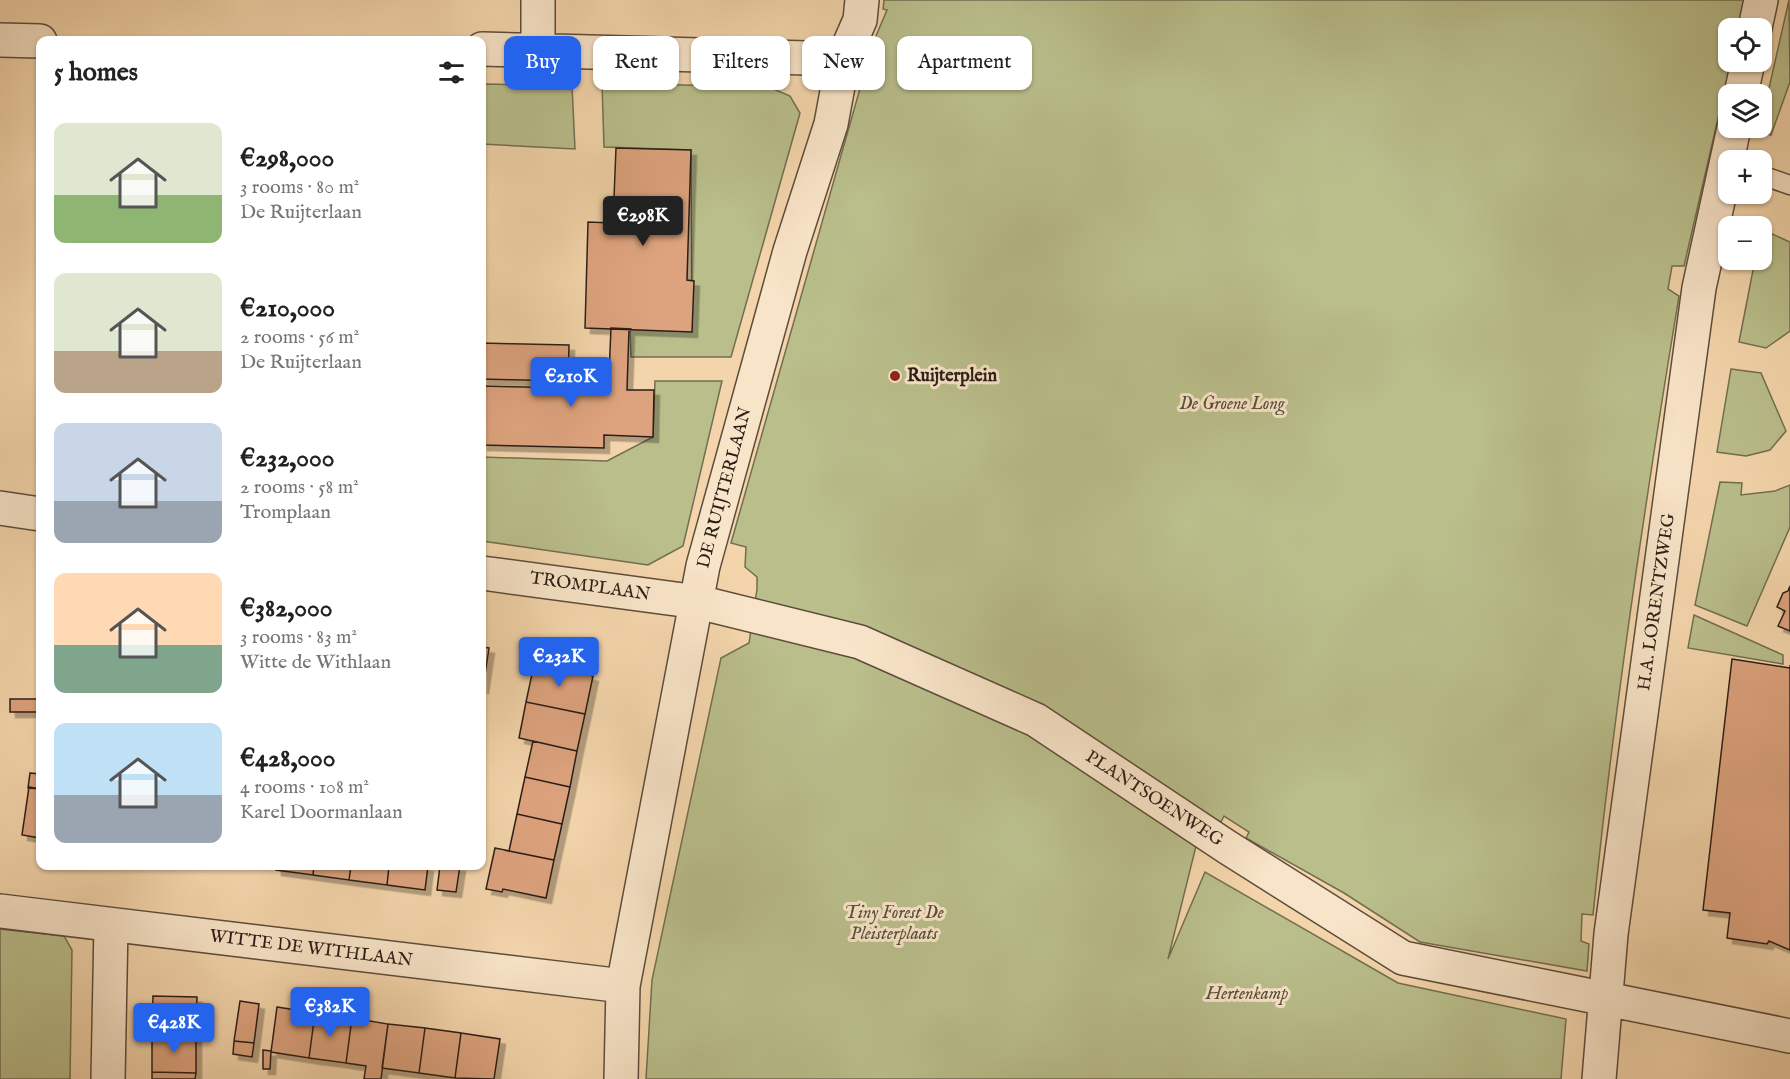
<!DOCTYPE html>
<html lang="en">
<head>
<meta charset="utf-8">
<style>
  :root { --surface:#fff; --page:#f2f2f2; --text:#222; --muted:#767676; --accent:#2563eb }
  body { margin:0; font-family:"IM FELL English",serif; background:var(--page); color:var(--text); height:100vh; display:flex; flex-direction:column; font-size:22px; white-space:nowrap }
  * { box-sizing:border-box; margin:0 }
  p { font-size:20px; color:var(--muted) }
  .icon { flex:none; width:33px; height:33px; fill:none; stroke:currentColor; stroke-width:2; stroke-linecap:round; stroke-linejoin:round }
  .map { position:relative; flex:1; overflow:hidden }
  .panel { position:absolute; left:36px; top:36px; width:450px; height:834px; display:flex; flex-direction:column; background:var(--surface); border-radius:12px; box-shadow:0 2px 4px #0004 }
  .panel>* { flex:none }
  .guide { position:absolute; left:504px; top:36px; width:570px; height:54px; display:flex; gap:12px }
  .tools { position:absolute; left:1718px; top:18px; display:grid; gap:12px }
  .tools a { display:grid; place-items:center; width:54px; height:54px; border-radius:12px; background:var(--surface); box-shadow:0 2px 4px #0004; font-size:30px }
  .price { position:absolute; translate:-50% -51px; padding:0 14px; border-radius:6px; background:var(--accent); color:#fff; font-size:20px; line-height:39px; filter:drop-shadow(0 2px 3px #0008) }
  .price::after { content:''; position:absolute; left:50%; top:36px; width:18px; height:14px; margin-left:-9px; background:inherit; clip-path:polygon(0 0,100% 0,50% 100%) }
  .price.selected { background:#222; color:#fff }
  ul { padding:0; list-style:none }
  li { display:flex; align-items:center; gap:18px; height:150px; padding:0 18px }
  li span { display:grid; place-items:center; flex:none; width:168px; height:120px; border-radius:12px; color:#555 }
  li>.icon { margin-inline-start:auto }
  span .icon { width:72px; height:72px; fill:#fffc; stroke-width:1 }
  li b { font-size:26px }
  h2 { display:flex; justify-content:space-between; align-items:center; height:72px; padding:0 18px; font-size:26px }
  .pill { padding:0 21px; border-radius:12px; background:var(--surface); box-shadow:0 2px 4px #0004; font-size:21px; line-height:54px }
  .pill.selected { background:var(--accent); color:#fff }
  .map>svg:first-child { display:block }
  .green { fill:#b9be8b; stroke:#726e51; stroke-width:1.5 }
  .building { fill:#dda37e; stroke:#2b1e17; stroke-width:1.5; filter:url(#shadow) }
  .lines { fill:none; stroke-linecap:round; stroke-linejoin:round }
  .service-casing { stroke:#5d4c3c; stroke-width:21 }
  .minor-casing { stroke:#5d4c3c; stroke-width:36 }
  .service { stroke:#f8e4c8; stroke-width:18 }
  .minor { stroke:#f8e4c8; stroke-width:33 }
  .poi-dot { fill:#8f2418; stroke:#f8e4c8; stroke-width:2 }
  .labels { text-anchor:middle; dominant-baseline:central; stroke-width:6; stroke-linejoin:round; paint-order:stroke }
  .poi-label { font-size:18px; font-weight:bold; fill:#2b1e17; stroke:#f8e4c8; text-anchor:start }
  .park-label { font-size:18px; font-style:italic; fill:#564e3a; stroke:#f8e4c8 }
  .street-label { font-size:18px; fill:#2b1e17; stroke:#f8e4c8 }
</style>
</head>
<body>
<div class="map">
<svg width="1790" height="1079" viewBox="0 0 1790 1079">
  <defs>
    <filter id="shadow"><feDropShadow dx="5.5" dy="5.5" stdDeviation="0" flood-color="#0004"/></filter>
  </defs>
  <rect width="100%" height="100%" fill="#f4d5ab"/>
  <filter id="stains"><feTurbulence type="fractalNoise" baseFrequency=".00333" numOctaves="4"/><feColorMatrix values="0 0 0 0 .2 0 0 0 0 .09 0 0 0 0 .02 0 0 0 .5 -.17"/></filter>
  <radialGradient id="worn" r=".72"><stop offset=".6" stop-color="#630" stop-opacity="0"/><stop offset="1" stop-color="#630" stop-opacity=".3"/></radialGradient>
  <path class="green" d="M884,0H1745L1739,28H1728V62H1731L1684,266H1672L1668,289L1679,296C1645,502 1614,708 1593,915L1582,914L1581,941L1589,944L1587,971L1420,942L1344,893L1246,838L1249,832L1224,816L1221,822L1209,816L1196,846L1168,959L1205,872L1398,983L1566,1019L1561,1079H646L652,980L721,658L749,643L757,589V577L745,567L746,547L731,543L865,71H867L876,36L887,10L883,9Z
    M1789,0L1790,82L1771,135L1759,132Z
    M602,83L769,87L790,96L800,113L731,357H631L630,329L692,331L691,150L604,147Z
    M482,84L572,86L575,149L482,144Z
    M1761,229L1790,242V331L1766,348L1739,342L1755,260H1761Z
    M1731,369L1761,373L1786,431L1770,450L1746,456L1717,452Z
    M655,381H722L683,546L648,565L482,541V457L607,461L653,437Z
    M1720,482L1742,483L1741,495L1775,491L1790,485V527L1747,626L1695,605Z
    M1694,615L1783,655V664L1688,648Z
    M0,929L64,936L72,950L70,1079H0Z"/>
  <path class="building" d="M616,148L691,150L687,280L694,281L692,332L585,328L588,222L613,223Z
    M611,328L631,329V330L629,329L627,390H654L653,437L604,435V448L482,445V386L570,388L571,373L609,374Z
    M482,343L569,345L568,381L482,379Z
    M1790,586V631L1778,626L1785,611L1777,607L1783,593L1788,591Z
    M482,647L489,648L483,688H482Z
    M1732,659L1790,668V665V950L1769,941L1767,944L1727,938L1730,913L1703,910Z
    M535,660L551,663V667L593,676L585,714L526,702Z
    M10,699H40V714H38L39,712H10Z
    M526,702L585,714L577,751L519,738Z
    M533,741L577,751L570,787L525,777Z
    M30,773L40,774V789L28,788Z
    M525,777L570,787L562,824L517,814Z
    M29,787L40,789V838L22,835Z
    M517,814L562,824L554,860L504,850L509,851Z
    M495,848L554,860L546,898L503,889L502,892L486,889Z
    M276,866H314L313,875L276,870Z
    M314,866H351L349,880L313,875Z
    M351,866H389L387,885L349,880Z
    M389,866H428L425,890L387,885Z
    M440,866H460L456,892L437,890Z
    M153,996L197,997L196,1036L152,1035Z
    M240,1001L259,1004L254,1043L234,1041Z
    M277,1007L315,1013L309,1058L271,1052Z
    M315,1013L352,1018L346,1063L309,1058Z
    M352,1018L388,1024L381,1079H364L366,1066L346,1063Z
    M388,1024L425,1028L419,1073L382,1068Z
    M425,1028L461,1033L455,1078L419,1073Z
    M461,1033L500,1039L494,1079L455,1078Z
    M152,1035L196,1036V1073L152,1072Z
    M234,1041L254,1043L252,1057L233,1054Z
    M263,1050L271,1051L270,1069H263Z
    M152,1072L196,1073L195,1079H152Z"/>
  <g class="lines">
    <g class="service-casing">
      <path id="service" d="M1761,175L1790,185"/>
    </g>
    <g class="minor-casing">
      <path id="minor" d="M538,0V50
        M1755,28L1761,0
        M0,40L40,41
        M482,49L843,59
        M1741,94L1748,62
        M0,508L40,514
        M482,573L698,602L860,642L1036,720L1227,847L1403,958L1790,1036
        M0,911L623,986
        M108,1079L111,925
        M621,1079L623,986L703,566L790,251L831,124L843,59L860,20L862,0
        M1599,1079L1611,934L1699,288L1734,128"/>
    </g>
    <use href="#service" class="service"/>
    <use href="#minor" class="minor"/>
  </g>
  <circle class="poi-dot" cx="895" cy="376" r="6"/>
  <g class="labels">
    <g class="poi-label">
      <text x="907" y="376">Ruijterplein</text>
    </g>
    <g class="park-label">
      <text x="1232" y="404">De Groene Long</text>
      <text x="894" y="913">Tiny Forest De<tspan x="894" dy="21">Pleisterplaats</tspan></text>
      <text x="1247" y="994">Hertenkamp</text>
    </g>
    <g class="street-label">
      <text transform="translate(725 488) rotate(-75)">DE RUIJTERLAAN</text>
      <text transform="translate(590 587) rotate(8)">TROMPLAAN</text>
      <text transform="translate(1657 602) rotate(-82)">H.A. LORENTZWEG</text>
      <text transform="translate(1154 799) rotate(33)">PLANTSOENWEG</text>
      <text transform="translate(311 949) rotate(7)">WITTE DE WITHLAAN</text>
    </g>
  </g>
  <rect width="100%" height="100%" filter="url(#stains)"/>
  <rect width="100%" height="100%" fill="url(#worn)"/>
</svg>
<div class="tools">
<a><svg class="icon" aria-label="locate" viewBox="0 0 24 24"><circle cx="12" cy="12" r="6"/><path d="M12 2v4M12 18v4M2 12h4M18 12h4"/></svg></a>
<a><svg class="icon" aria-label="layers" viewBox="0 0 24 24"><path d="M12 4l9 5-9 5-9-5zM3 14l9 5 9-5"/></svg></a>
<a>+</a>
<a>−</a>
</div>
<b class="price selected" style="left:643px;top:247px">€298K</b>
<b class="price" style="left:571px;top:408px">€210K</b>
<b class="price" style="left:559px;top:688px">€232K</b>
<b class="price" style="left:330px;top:1038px">€382K</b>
<b class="price" style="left:174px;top:1054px">€428K</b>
<div class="guide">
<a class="pill selected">Buy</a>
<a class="pill">Rent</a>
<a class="pill">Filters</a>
<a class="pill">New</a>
<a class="pill">Apartment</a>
</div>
<section class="panel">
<h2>5 homes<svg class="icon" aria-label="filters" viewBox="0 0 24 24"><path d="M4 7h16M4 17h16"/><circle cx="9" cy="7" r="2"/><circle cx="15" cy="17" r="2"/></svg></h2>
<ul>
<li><span style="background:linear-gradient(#dfe7d0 60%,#8fb573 0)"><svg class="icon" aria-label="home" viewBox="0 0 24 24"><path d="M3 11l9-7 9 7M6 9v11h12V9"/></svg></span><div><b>€298,000</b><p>3 rooms · 80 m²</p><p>De Ruijterlaan</p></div></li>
<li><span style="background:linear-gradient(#dfe7d0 65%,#b9a48a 0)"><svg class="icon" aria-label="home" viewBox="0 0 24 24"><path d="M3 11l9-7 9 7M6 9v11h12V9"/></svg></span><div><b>€210,000</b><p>2 rooms · 56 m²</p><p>De Ruijterlaan</p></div></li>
<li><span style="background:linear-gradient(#c9d6e8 65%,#9aa5b1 0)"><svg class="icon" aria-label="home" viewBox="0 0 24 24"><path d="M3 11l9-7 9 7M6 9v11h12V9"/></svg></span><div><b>€232,000</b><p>2 rooms · 58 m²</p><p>Tromplaan</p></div></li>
<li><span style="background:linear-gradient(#ffd9b3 60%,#7fa58c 0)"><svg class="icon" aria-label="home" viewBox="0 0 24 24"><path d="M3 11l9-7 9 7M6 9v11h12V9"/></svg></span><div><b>€382,000</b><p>3 rooms · 83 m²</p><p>Witte de Withlaan</p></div></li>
<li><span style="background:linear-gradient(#bfe0f5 60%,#9aa5b1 0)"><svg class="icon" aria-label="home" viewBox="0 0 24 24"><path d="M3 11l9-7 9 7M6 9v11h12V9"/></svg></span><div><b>€428,000</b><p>4 rooms · 108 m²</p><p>Karel Doormanlaan</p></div></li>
</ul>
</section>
</div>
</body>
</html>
